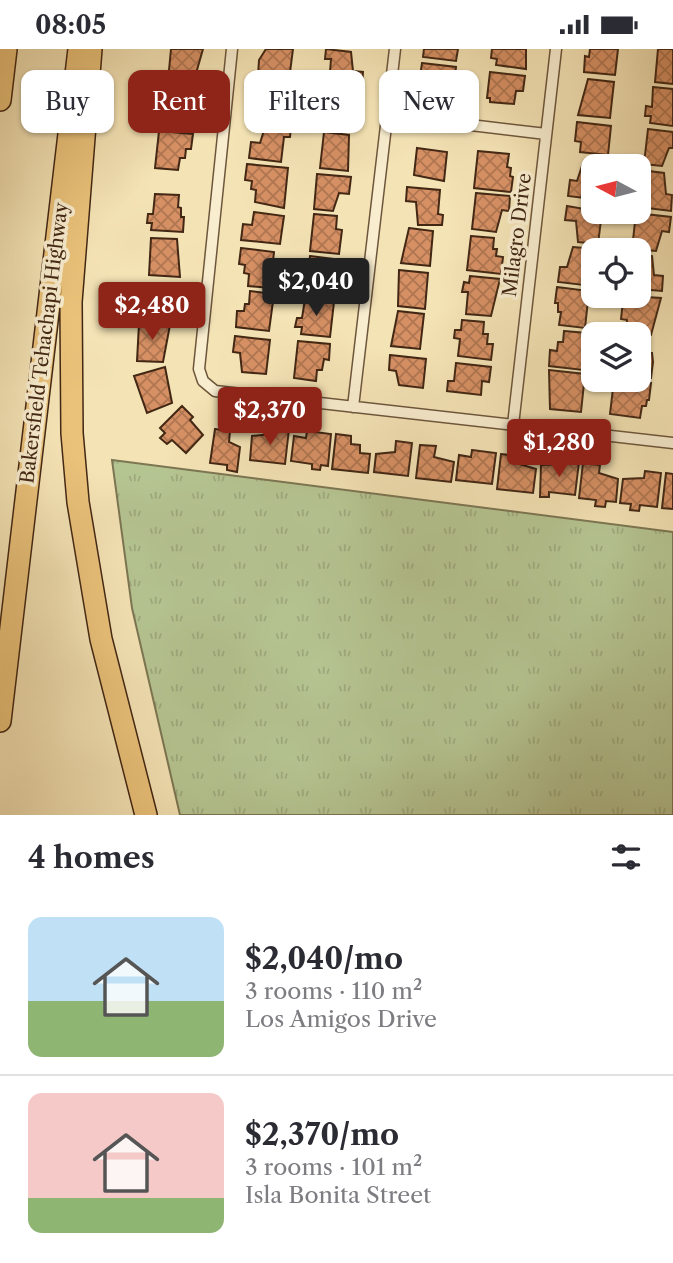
<!DOCTYPE html>
<html lang="en">
<head>
<meta charset="utf-8">
<style>
  :root { --surface:#fff; --page:#f2f2f3; --text:#2b2b33; --muted:#7c7c81; --line:#e1e1e2; --accent:#8f2418 }
  body { margin:0; font-family:"Libre Caslon Text",serif; background:var(--page); color:var(--text); height:100vh; display:flex; flex-direction:column; font-size:26px; white-space:nowrap }
  * { box-sizing:border-box; margin:0 }
  p { font-size:23px; color:var(--muted) }
  .icon { flex:none; width:38px; height:38px; fill:none; stroke:currentColor; stroke-width:2; stroke-linecap:round; stroke-linejoin:round }
  .map { position:relative; height:766px; overflow:hidden }
  .drawer { display:flex; flex-direction:column; background:var(--surface); flex:1 }
  .drawer>* { flex:none }
  .banner { position:absolute; left:21px; top:21px; width:632px; height:63px; display:flex; gap:14px }
  .needle { width:46px; rotate:277deg }
  .fabs { position:absolute; left:581px; top:105px; display:grid; gap:14px }
  .fabs a { display:grid; place-items:center; width:70px; height:70px; border-radius:14px; background:var(--surface); box-shadow:0 2px 5px #0004; font-size:35px }
  .price { position:absolute; translate:-50% -60px; padding:0 16px; border-radius:7px; background:var(--accent); color:#fff; font-size:23px; line-height:46px; filter:drop-shadow(0 2px 4px #0008) }
  .price::after { content:''; position:absolute; left:50%; top:42px; width:21px; height:16px; margin-left:-10px; background:inherit; clip-path:polygon(0 0,100% 0,50% 100%) }
  .price.selected { background:#222; color:#fff }
  ul { padding:0; list-style:none }
  li { display:flex; align-items:center; gap:21px; height:175px; padding:0 28px }
  li+li { border-top:2px solid var(--line) }
  li span { display:grid; place-items:center; flex:none; width:196px; height:140px; border-radius:14px; color:#555 }
  li>.icon { margin-inline-start:auto }
  span .icon { width:84px; height:84px; fill:#fffc; stroke-width:1 }
  li b { font-size:30px }
  h2 { display:flex; justify-content:space-between; align-items:center; height:84px; padding:0 28px; font-size:30px }
  .tag { padding:0 24px; border-radius:14px; background:var(--surface); box-shadow:0 2px 5px #0004; font-size:24px; line-height:63px }
  .tag.selected { background:var(--accent); color:#fff }
  .status { display:flex; justify-content:space-between; align-items:center; height:49px; padding:0 35px; background:var(--surface); direction:ltr }
  .status svg { height:19px; fill:currentColor }
  .map>svg:first-child { display:block }
  .grass { fill:url(#grass-tufts); stroke:#7c7653; stroke-width:2 }
  .building { fill:url(#building-cross-hatch); stroke:#422714; stroke-width:2 }
  .lines { fill:none; stroke-linecap:round; stroke-linejoin:round }
  .minor-casing { stroke:#6e563c; stroke-width:13 }
  .motorway-casing { stroke:#422714; stroke-width:24 }
  .minor { stroke:#f8edcf; stroke-width:10 }
  .motorway { stroke:#eac27a; stroke-width:21 }
  .labels { text-anchor:middle; dominant-baseline:central; stroke-width:7; stroke-linejoin:round; paint-order:stroke }
  .street-label { font-size:19px; fill:#422714; stroke:#f8edcf }
</style>
</head>
<body>
<div class="status"><b>08:05</b><svg viewBox="0 0 49 12"><path d="M0 12V9h3v3zM5 12V6h3v6zM10 12V3h3v9zM15 12V0h3v12zM26 1h20v11H26zM47 4h2v5h-2z"/></svg></div>
<div class="map">
<svg width="673" height="766" viewBox="0 0 673 766">
  <defs>
    <pattern id="grass-tufts" width="24" height="20" patternUnits="userSpaceOnUse" patternTransform="scale(1.75)"><rect width="24" height="20" fill="#b5c592"/><path d="M3 7l-1-3M5 7V3M7 7l1-3M15 17l-1-3M17 17v-4M19 17l1-3" fill="none" stroke="#9da97d"/></pattern>
    <pattern id="building-cross-hatch" width="8" height="8" patternUnits="userSpaceOnUse" patternTransform="scale(1.75)"><rect width="8" height="8" fill="#d69064"/><path d="M0 0l8 8M0 8l8-8" fill="none" stroke="#af7651"/></pattern>
  </defs>
  <rect width="100%" height="100%" fill="#f4e3b5"/>
  <filter id="stains"><feTurbulence type="fractalNoise" baseFrequency=".00286" numOctaves="4"/><feColorMatrix values="0 0 0 0 .2 0 0 0 0 .09 0 0 0 0 .02 0 0 0 .5 -.17"/></filter>
  <radialGradient id="worn" r=".72"><stop offset=".6" stop-color="#630" stop-opacity="0"/><stop offset="1" stop-color="#630" stop-opacity=".3"/></radialGradient>
  <path class="grass" d="M112,411L673,483V766H180L132,559Z"/>
  <path class="building" d="M171,0H203L193,35L168,32Z
    M266,0H293L289,31L258,27L259,11Z
    M326,0L351,3L353,22L363,23L362,38L329,36L331,10H325Z
    M424,0H458L456,12L423,8Z
    M492,0H526V20L496,16L497,10L491,9Z
    M590,0H618L615,26L584,23L585,7L589,8Z
    M658,0H673V35L655,33Z
    M422,14L456,18L452,53L429,51L430,40L425,39L426,29L420,28Z
    M490,23L525,27L523,42H516L514,55L490,53V49H487Z
    M588,30L614,33L610,69L578,66Z
    M256,33L288,36L287,42L294,43L293,52L287,51L284,73L259,70L260,59L257,58V49H255Z
    M163,37L186,39L185,51H190L189,60H196L194,77L159,74Z
    M653,38L673,40V77L650,74L651,67H645L646,57L652,58Z
    M329,41L360,45L359,61H356L355,69L349,68L347,80L325,78Z
    M577,73L611,77L608,106L580,103L581,93L575,92Z
    M266,75L291,78L290,88H284L281,113L249,109L251,93L260,94Z
    M648,80L673,83V99H669L662,117L644,115Z
    M159,82L193,85L191,100H186L185,109H180L178,121L155,119Z
    M324,83L349,86L348,122L320,119Z
    M417,99L447,103L444,132L414,126Z
    M478,102L509,105L507,118L511,119L510,127L513,128L511,143L474,139Z
    M583,114L607,116L593,117V150L568,147L570,131L577,132Z
    M247,115L288,119L284,159L255,153L256,141L251,140L252,132L245,131Z
    M641,121L664,124L666,145L672,146L671,162L639,158Z
    M317,125L351,128L349,145L339,144L333,162L314,160Z
    M407,138L440,141L438,165L443,166L442,176H418L416,153L406,152Z
    M476,144L510,147L509,162L502,161L496,183L472,180Z
    M155,145L179,146L178,158L181,159V168H184L183,183L151,181L152,174H147L148,165H153Z
    M567,157L602,163L598,195L578,193L576,172L565,171Z
    M254,163L284,167L280,195L241,191L243,175L252,176Z
    M636,164L671,168L669,183L662,182L656,202L632,200Z
    M314,165L337,167L336,180L342,181L339,205L310,202Z
    M409,179L433,182L430,217L401,214Z
    M471,187L494,189L493,200H497L496,207L503,208L501,225L467,221Z
    M151,189L177,190L180,228L149,226Z
    M573,198L596,200L593,201L592,237L558,233L560,218H567Z
    M241,199L274,203L270,239L248,237L249,225L244,224L245,216L239,215Z
    M639,205L652,207L654,226L663,227L662,242L639,240Z
    M310,207L343,211L341,224H337L336,235L332,234L331,247L306,245L309,223L302,222L303,214H309Z
    M399,221L428,224L425,260L398,257Z
    M470,227L500,230L491,267L466,265L468,243H462L464,233L469,234Z
    M144,234L179,236V250H172L171,266L143,265Z
    M557,238L589,242L585,279L559,276L561,263H558V254H555Z
    M250,242L274,245L269,282L236,278L237,262H244L245,255H249Z
    M630,247L661,249L651,286L626,284L627,271L621,270L623,252H629Z
    M305,250L334,253L330,288L301,285L302,278H295L297,269H302Z
    M398,262L424,265L420,300L391,297Z
    M462,271L484,273L483,285H488L487,295H493L491,311L458,307L460,290L454,289L455,281H461Z
    M139,275L170,276L163,313L137,312Z
    M564,282L587,284L583,321L549,317L550,301L557,302L558,293H563Z
    M235,287L270,291L266,325L242,323L240,304L233,303Z
    M639,290L650,292L648,304H652L653,313L651,329L639,328Z
    M298,292L330,295L329,311L324,310L322,321H317L316,332L294,329Z
    M390,306L426,310L423,339L399,336L396,322L389,321Z
    M456,314L491,318L489,333L482,332L481,346L447,342L448,332H454Z
    M165,318L172,354L147,364L134,327Z
    M549,321L585,325L581,363L550,360Z
    M614,331L651,334L649,351H647L646,357H642L640,369L610,365Z
    M182,357L193,368L190,371L203,386L186,404L172,391L167,395L160,389L165,384L160,379Z
    M273,379L289,380L285,415L250,411L252,387L273,385Z
    M215,380L230,382L229,393L240,398L237,423L227,421V416L210,414Z
    M307,382L331,385L328,417L321,416L320,421L312,420V415L291,412L294,387L306,389Z
    M336,385L351,387V395L360,396V404L370,405L368,424L332,420Z
    M396,392L412,394L408,427L374,423L376,405L395,403Z
    M420,396L436,397L434,408L454,413L451,433L416,429Z
    M472,401L496,404L492,435L456,431L459,406L471,408Z
    M501,405L517,407L516,414L536,420L533,444L497,440Z
    M562,412L579,413L575,446L549,443V448H540L541,416L562,415Z
    M583,414L600,416L599,424L618,430L616,453L606,452L605,458L595,457L596,451L579,449Z
    M645,422L661,424L657,458L640,456L639,462L630,461L631,455L620,454L623,430L644,429Z
    M666,424L673,425V460L662,459Z"/>
  <g class="lines">
    <g class="minor-casing">
      <path id="minor" d="M232,0L199,320L203,332L215,342L673,394
        M387,66L546,85
        M353,358L395,0
        M513,376L556,0"/>
    </g>
    <g class="motorway-casing">
      <path id="motorway" d="M91,0L71,253L72,384L78,453L101,590L146,766
        M0,51L6,0
        M0,672L79,0"/>
    </g>
    <use href="#minor" class="minor"/>
    <use href="#motorway" class="motorway"/>
  </g>
  <g class="labels">
    <g class="street-label">
      <text transform="translate(517 186) rotate(-83)">Milagro Drive</text>
      <text transform="translate(44 294) rotate(-83)">Bakersfield Tehachapi Highway</text>
    </g>
  </g>
  <rect width="100%" height="100%" filter="url(#stains)"/>
  <rect width="100%" height="100%" fill="url(#worn)"/>
</svg>
<div class="fabs">
<a><svg class="needle" viewBox="-14 -14 28 28"><path d="M0-13l5 13h-10z" fill="#e53935"/><path d="M0 13l5-13h-10z" fill="#7c7c81"/></svg></a>
<a><svg class="icon" aria-label="locate" viewBox="0 0 24 24"><circle cx="12" cy="12" r="6"/><path d="M12 2v4M12 18v4M2 12h4M18 12h4"/></svg></a>
<a><svg class="icon" aria-label="layers" viewBox="0 0 24 24"><path d="M12 4l9 5-9 5-9-5zM3 14l9 5 9-5"/></svg></a>
</div>
<b class="price selected" style="left:316px;top:269px">$2,040</b>
<b class="price" style="left:152px;top:293px">$2,480</b>
<b class="price" style="left:270px;top:398px">$2,370</b>
<b class="price" style="left:559px;top:430px">$1,280</b>
<div class="banner">
<a class="tag">Buy</a>
<a class="tag selected">Rent</a>
<a class="tag">Filters</a>
<a class="tag">New</a>
</div>
</div>
<section class="drawer">
<h2>4 homes<svg class="icon" aria-label="filters" viewBox="0 0 24 24"><path d="M4 7h16M4 17h16"/><circle cx="9" cy="7" r="2"/><circle cx="15" cy="17" r="2"/></svg></h2>
<ul>
<li><span style="background:linear-gradient(#bfe0f5 60%,#8fb573 0)"><svg class="icon" aria-label="home" viewBox="0 0 24 24"><path d="M3 11l9-7 9 7M6 9v11h12V9"/></svg></span><div><b>$2,040/mo</b><p>3 rooms · 110 m²</p><p>Los Amigos Drive</p></div></li>
<li><span style="background:linear-gradient(#f6c9c9 75%,#8fb573 0)"><svg class="icon" aria-label="home" viewBox="0 0 24 24"><path d="M3 11l9-7 9 7M6 9v11h12V9"/></svg></span><div><b>$2,370/mo</b><p>3 rooms · 101 m²</p><p>Isla Bonita Street</p></div></li>
</ul>
</section>
</body>
</html>
